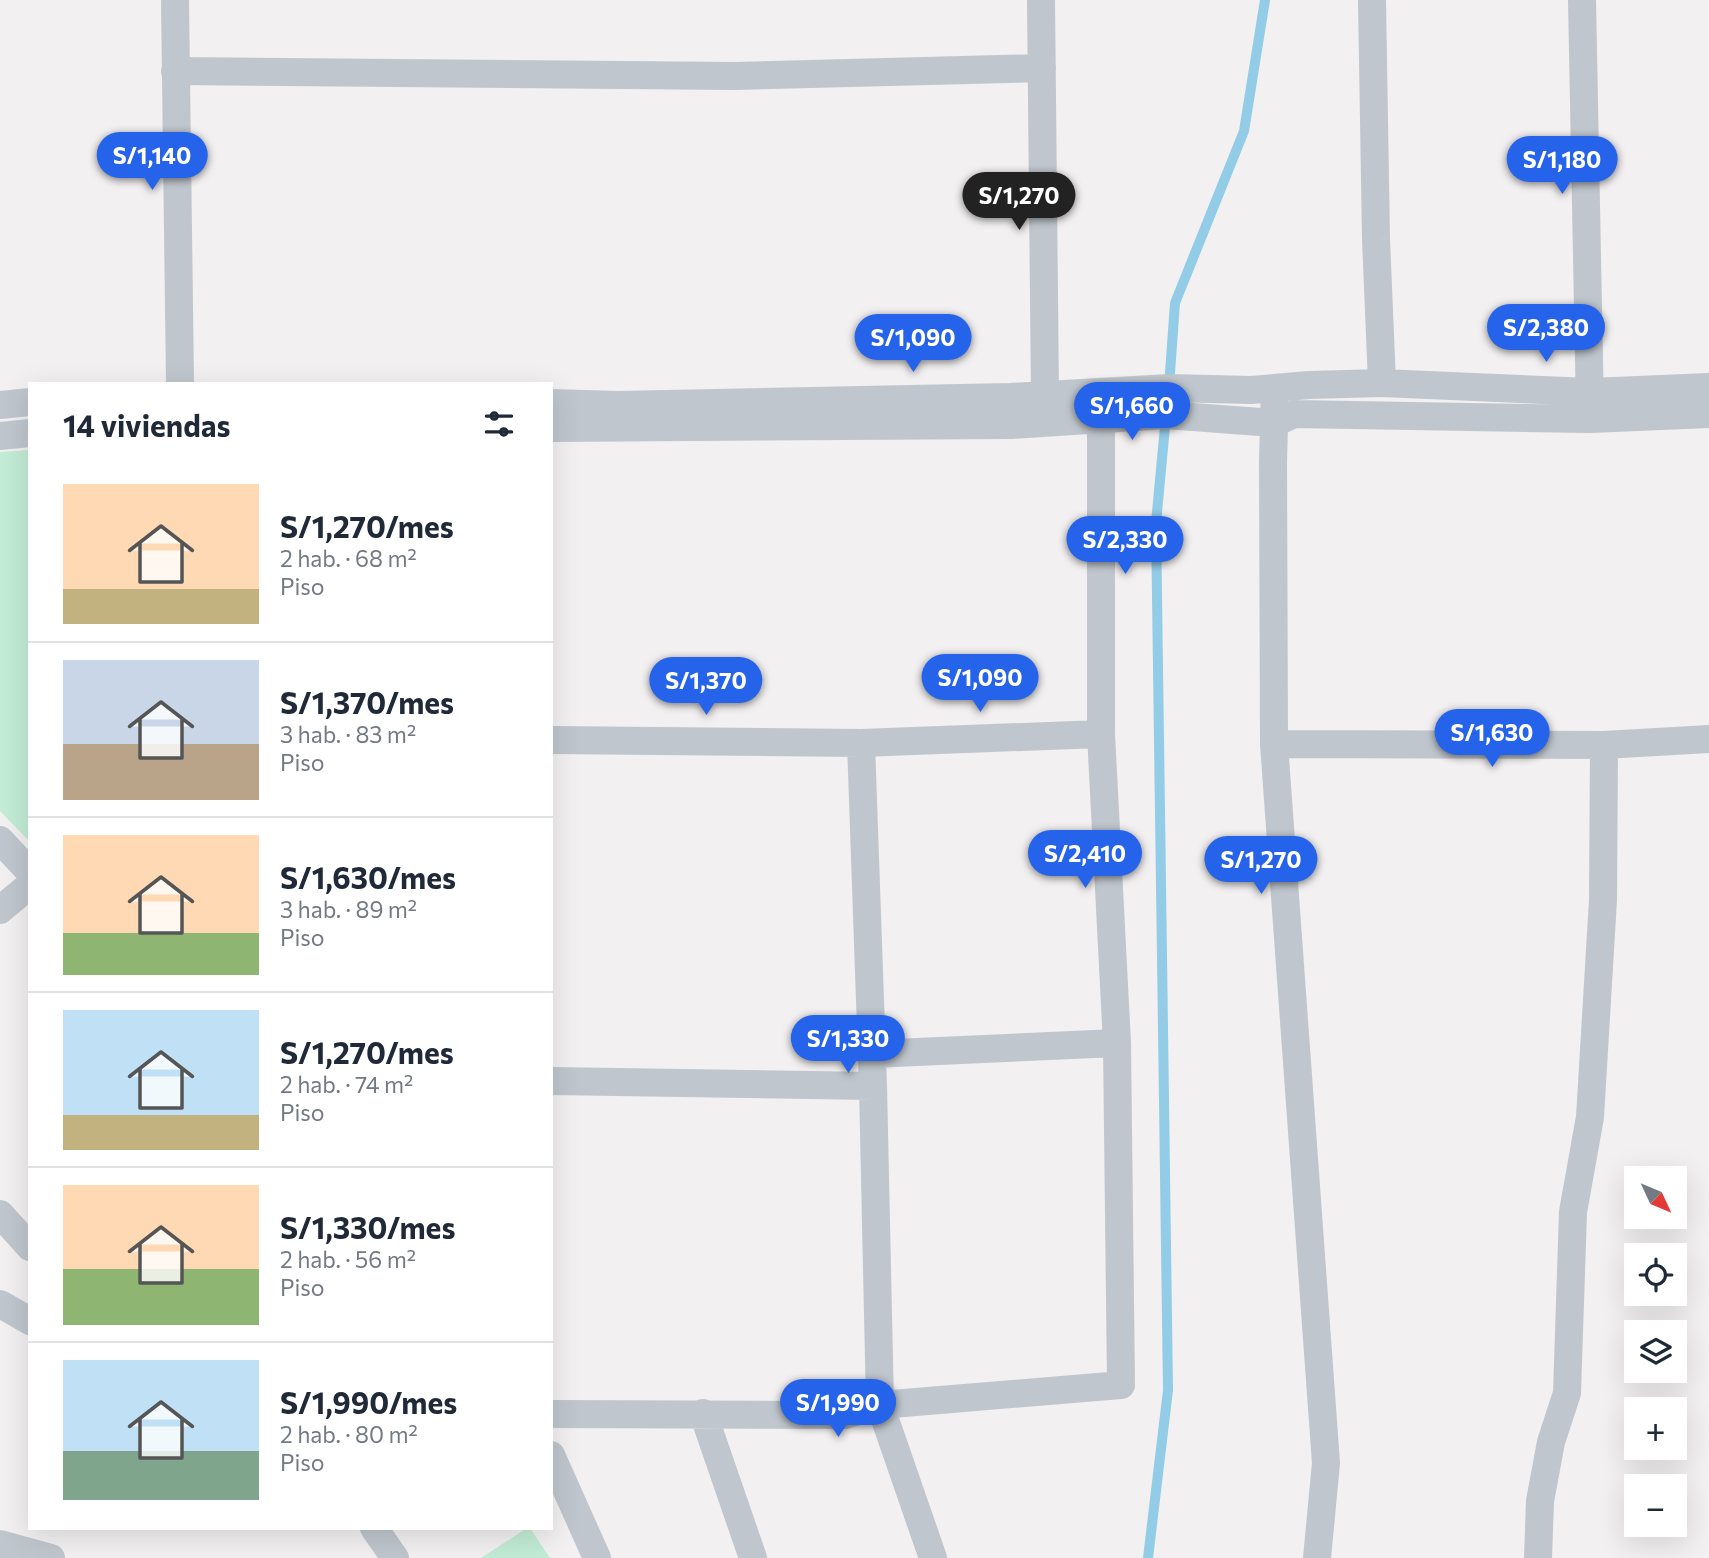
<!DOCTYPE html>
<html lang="es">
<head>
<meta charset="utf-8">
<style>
  :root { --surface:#fff; --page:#f6f6f7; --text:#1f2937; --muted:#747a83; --line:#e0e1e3; --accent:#2563eb }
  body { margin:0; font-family:Commissioner,sans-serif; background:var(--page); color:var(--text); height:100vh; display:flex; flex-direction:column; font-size:26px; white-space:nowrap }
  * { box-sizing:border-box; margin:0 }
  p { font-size:23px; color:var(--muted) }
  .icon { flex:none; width:38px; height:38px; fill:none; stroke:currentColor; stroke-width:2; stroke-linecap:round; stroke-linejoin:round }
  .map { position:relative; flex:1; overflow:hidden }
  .sheet { position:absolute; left:28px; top:382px; width:525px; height:1148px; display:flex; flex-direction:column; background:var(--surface); border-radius:0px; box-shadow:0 7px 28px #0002 }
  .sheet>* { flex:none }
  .needle { width:46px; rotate:134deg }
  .controls { position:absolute; left:1624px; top:1166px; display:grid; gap:14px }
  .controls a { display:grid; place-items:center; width:63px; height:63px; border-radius:0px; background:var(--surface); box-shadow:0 7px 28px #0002; font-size:35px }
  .price { position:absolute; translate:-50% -60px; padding:0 16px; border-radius:24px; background:var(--accent); color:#fff; font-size:23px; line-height:46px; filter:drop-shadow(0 2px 4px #0008) }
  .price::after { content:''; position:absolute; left:50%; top:42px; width:21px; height:16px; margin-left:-10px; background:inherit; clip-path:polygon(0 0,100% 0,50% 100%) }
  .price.active { background:#222; color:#fff }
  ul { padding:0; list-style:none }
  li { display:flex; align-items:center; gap:21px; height:175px; padding:0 35px }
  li+li { border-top:2px solid var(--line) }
  li span { display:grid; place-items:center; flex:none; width:196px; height:140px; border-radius:0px; color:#555 }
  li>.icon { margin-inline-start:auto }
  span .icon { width:84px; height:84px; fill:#fffc; stroke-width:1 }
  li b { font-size:30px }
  h2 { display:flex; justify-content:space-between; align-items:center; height:84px; padding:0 35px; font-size:30px }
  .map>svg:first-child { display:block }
  .green { fill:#c2ecd6 }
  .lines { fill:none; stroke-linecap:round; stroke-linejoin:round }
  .stream { stroke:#92cce6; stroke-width:10 }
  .street { stroke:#bfc6cd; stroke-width:28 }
</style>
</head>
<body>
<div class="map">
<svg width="1709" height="1558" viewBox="0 0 1709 1558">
  <rect width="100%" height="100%" fill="#f2f0f0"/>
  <path class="green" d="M30,450V842L0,811V452Z
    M527,1528H530L550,1558H481Z"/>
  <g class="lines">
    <path class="stream" d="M1169,387L1175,303L1244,131L1265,0
      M1148,1558L1168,1390L1156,523L1166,416"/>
    <path class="street" d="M175,0L180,383
      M1041,0L1045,396
      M1372,0L1376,239L1382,383
      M1582,0L1590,410
      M175,71L735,76L1042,68
      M1275,388L1273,461L1274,744L1326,1463L1317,1558
      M551,403L618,405L1010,397L1169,388L1251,390L1309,385L1382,383L1590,392L1709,387
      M0,405L30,402
      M551,428L1011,425L1166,415L1274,423L1295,414L1590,419L1709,414
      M0,436L30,433
      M551,740L861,743L1101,734
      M861,743L873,1086L880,1405L933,1558
      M1274,744L1604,745L1709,739
      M0,840L30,872
      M0,910L30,885
      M872,1054L1117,1043
      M551,1081L873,1086
      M0,1214L30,1247
      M0,1304L30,1321
      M703,1413L753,1558
      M551,1414L845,1415L880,1405L1121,1385L1117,1043L1101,734V419
      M551,1455L597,1558
      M374,1528L395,1558
      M0,1544L51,1558
      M1538,1558L1540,1501L1551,1442L1567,1393L1573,1212L1590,1117L1603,900L1604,745"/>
  </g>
</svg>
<div class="controls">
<a><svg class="needle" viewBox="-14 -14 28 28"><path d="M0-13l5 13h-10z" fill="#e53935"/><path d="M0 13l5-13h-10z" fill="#747a83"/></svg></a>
<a><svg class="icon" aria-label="locate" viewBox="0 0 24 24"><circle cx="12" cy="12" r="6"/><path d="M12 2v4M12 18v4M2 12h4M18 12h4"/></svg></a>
<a><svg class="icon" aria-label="layers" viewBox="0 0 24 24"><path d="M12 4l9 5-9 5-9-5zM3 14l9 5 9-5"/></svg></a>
<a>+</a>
<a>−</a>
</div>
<b class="price" style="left:152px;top:192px">S/1,140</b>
<b class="price" style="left:1562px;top:196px">S/1,180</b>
<b class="price active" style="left:1019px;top:232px">S/1,270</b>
<b class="price" style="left:1546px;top:364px">S/2,380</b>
<b class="price" style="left:913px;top:374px">S/1,090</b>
<b class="price" style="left:1132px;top:442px">S/1,660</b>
<b class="price" style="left:1125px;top:576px">S/2,330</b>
<b class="price" style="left:980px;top:714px">S/1,090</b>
<b class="price" style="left:706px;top:717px">S/1,370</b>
<b class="price" style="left:1492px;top:769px">S/1,630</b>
<b class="price" style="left:1085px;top:890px">S/2,410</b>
<b class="price" style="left:1261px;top:896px">S/1,270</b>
<b class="price" style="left:848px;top:1075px">S/1,330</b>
<b class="price" style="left:838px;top:1439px">S/1,990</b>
<section class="sheet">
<h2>14 viviendas<svg class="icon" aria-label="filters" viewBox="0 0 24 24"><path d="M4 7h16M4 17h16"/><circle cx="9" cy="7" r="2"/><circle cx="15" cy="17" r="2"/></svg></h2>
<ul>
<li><span style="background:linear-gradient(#ffd9b3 75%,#c2b280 0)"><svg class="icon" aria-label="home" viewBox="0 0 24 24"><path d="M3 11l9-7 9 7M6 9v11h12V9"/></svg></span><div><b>S/1,270/mes</b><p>2 hab. · 68 m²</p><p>Piso</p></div></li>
<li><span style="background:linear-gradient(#c9d6e8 60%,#b9a48a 0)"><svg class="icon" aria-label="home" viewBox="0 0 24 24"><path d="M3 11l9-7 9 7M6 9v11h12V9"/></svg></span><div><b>S/1,370/mes</b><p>3 hab. · 83 m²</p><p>Piso</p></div></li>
<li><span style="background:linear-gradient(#ffd9b3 70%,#8fb573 0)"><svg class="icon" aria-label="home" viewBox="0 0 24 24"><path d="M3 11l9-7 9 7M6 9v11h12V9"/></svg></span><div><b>S/1,630/mes</b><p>3 hab. · 89 m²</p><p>Piso</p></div></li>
<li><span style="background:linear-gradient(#bfe0f5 75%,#c2b280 0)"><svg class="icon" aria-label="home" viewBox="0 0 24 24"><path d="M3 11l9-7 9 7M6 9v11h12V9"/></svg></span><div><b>S/1,270/mes</b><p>2 hab. · 74 m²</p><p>Piso</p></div></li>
<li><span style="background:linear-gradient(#ffd9b3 60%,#8fb573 0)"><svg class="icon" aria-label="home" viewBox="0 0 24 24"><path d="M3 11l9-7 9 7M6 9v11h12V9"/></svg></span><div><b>S/1,330/mes</b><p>2 hab. · 56 m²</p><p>Piso</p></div></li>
<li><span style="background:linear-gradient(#bfe0f5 65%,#7fa58c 0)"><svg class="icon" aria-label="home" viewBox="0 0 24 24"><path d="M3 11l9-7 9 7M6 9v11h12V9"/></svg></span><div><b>S/1,990/mes</b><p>2 hab. · 80 m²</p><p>Piso</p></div></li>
</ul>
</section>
</div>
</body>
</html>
